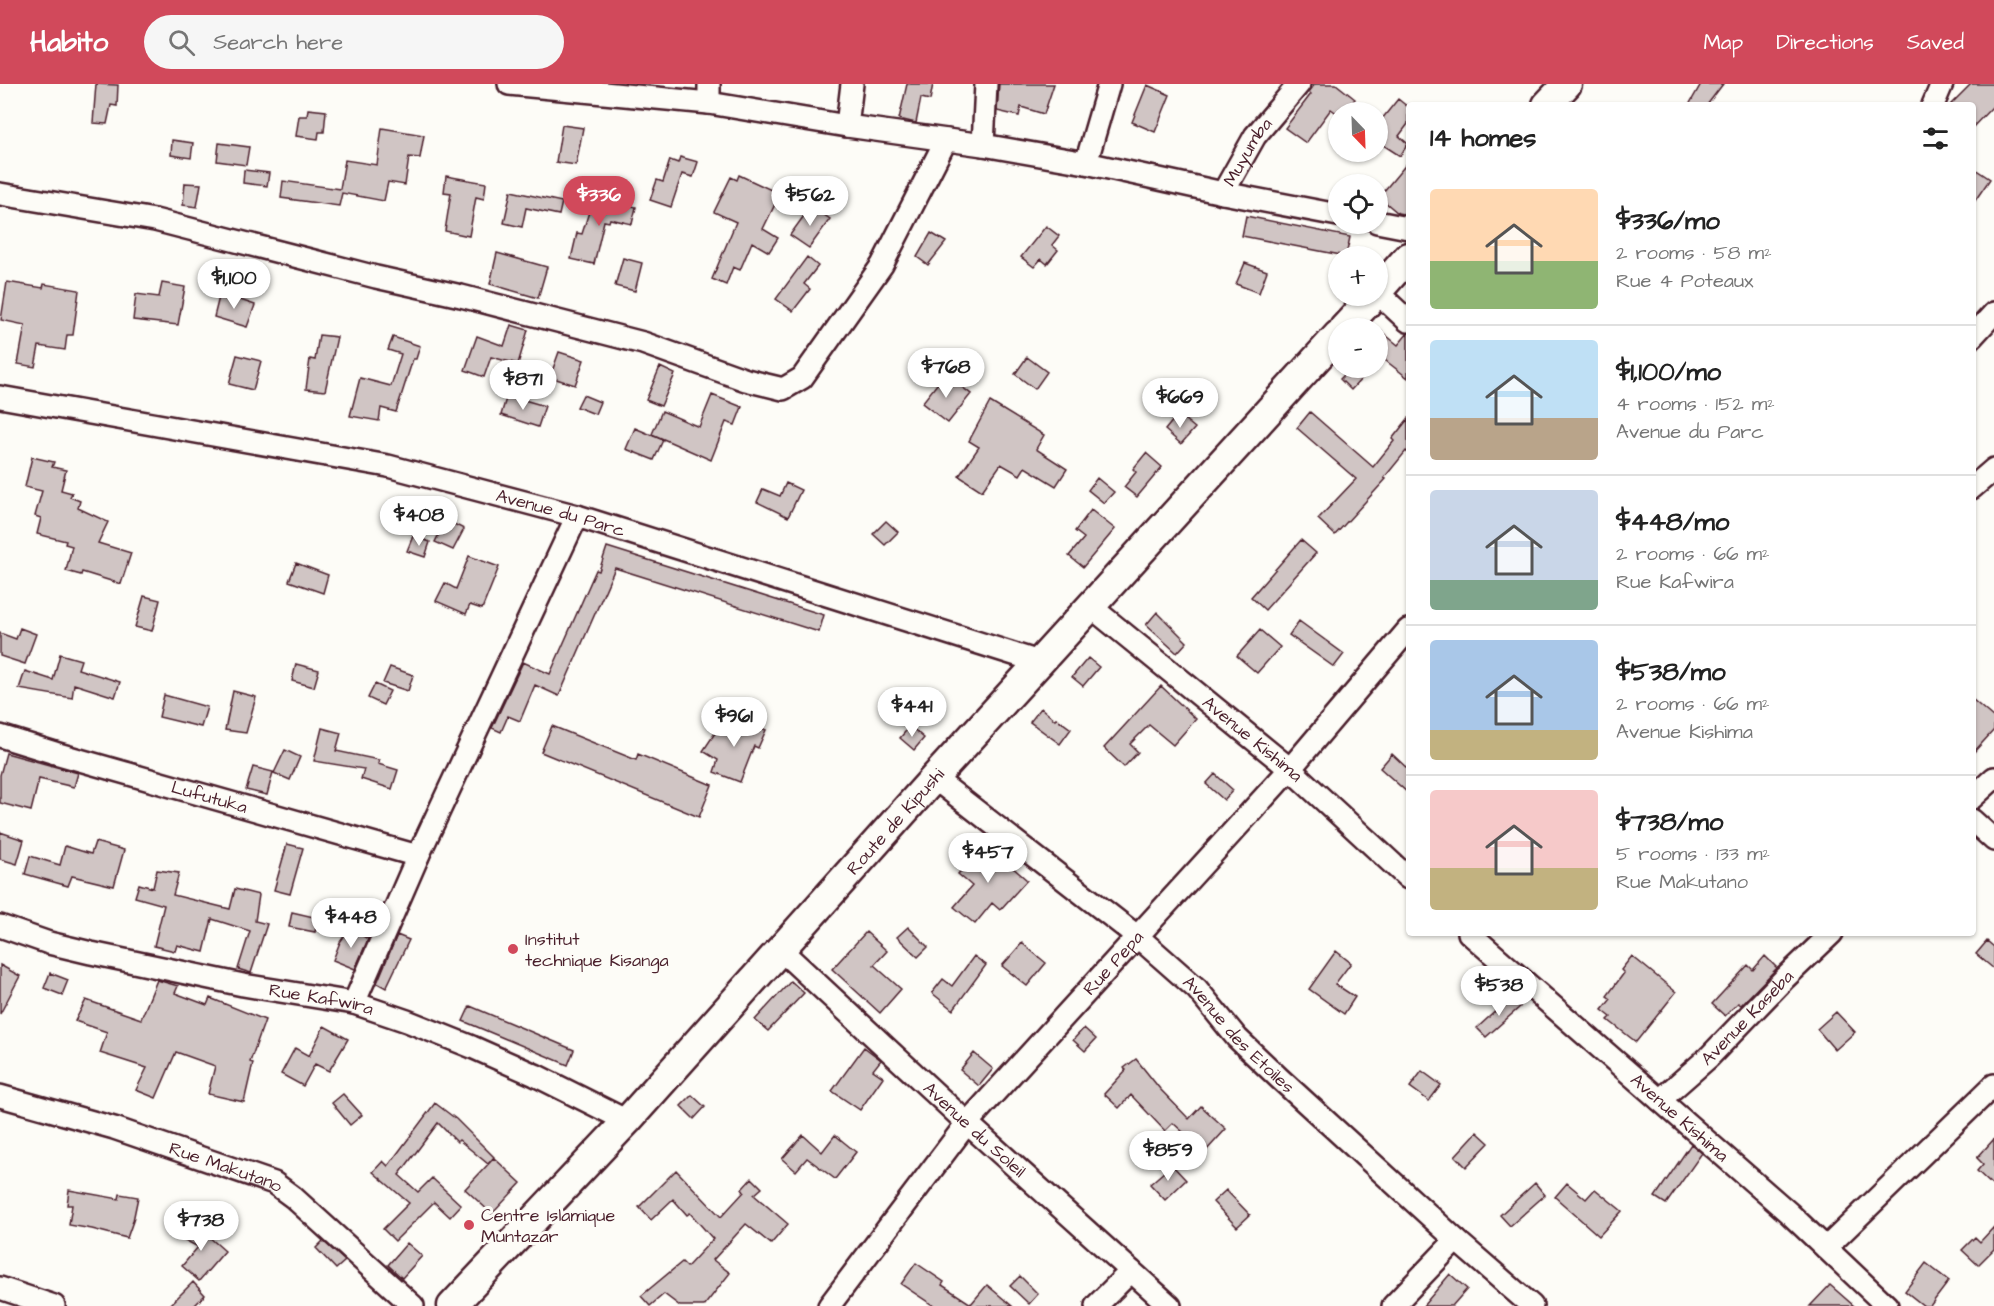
<!DOCTYPE html>
<html lang="en">
<head>
<meta charset="utf-8">
<style>
  :root { --surface:#fff; --page:#f6f6f6; --text:#222; --muted:#767676; --line:#e0e0e0; --accent:#d1495b }
  body { margin:0; font-family:"Architects Daughter",sans-serif; background:var(--page); color:var(--text); height:100vh; display:flex; flex-direction:column; font-size:22px; white-space:nowrap }
  * { box-sizing:border-box; margin:0 }
  p { font-size:20px; color:var(--muted) }
  .icon { flex:none; width:33px; height:33px; fill:none; stroke:currentColor; stroke-width:2; stroke-linecap:round; stroke-linejoin:round }
  .map { position:relative; flex:1; overflow:hidden }
  .details { position:absolute; left:1406px; top:18px; width:570px; height:834px; display:flex; flex-direction:column; background:var(--surface); border-radius:6px; box-shadow:0 2px 4px #0004 }
  .details>* { flex:none }
  .needle { width:39px; rotate:157deg }
  .controls { position:absolute; left:1328px; top:18px; display:grid; gap:12px }
  .controls a { display:grid; place-items:center; width:60px; height:60px; border-radius:50%; background:var(--surface); box-shadow:0 2px 4px #0004; font-size:30px }
  .price { position:absolute; translate:-50% -51px; padding:0 14px; border-radius:21px; background:#fff; color:#222; font-size:20px; line-height:39px; filter:drop-shadow(0 2px 3px #0008) }
  .price::after { content:''; position:absolute; left:50%; top:36px; width:18px; height:14px; margin-left:-9px; background:inherit; clip-path:polygon(0 0,100% 0,50% 100%) }
  .price.current { background:var(--accent); color:#fff }
  ul { padding:0; list-style:none }
  li { display:flex; align-items:center; gap:18px; height:150px; padding:0 24px }
  li+li { border-top:2px solid var(--line) }
  li span { display:grid; place-items:center; flex:none; width:168px; height:120px; border-radius:6px; color:#555 }
  li>.icon { margin-inline-start:auto }
  span .icon { width:72px; height:72px; fill:#fffc; stroke-width:1 }
  li b { font-size:26px }
  h2 { display:flex; justify-content:space-between; align-items:center; height:72px; padding:0 24px; font-size:26px }
  header { display:flex; align-items:center; gap:36px; box-sizing:border-box; height:84px; padding:0 30px; background:var(--accent); color:#fff }
  header strong { font-size:28px }
  nav { display:flex; gap:33px; margin-inline-start:auto; font-size:21px }
  .search { width:420px; height:54px; background:var(--page); display:flex; align-items:center; gap:15px; box-sizing:border-box; padding:0 21px; border-radius:33px; color:var(--muted); font-size:22px }
  .map>svg:first-child { display:block }
  .building { fill:#d0c5c4; stroke:#4a1f2b; stroke-width:1.5 }
  .lines { fill:none; stroke-linecap:round; stroke-linejoin:round }
  .street-casing { stroke:#4a1f2b; stroke-width:26 }
  .secondary-casing { stroke:#4a1f2b; stroke-width:33 }
  .street { stroke:#fdfcf7; stroke-width:21 }
  .secondary { stroke:#fdfcf7; stroke-width:28 }
  .poi-dot { fill:#d1495b; stroke:#fdfcf7; stroke-width:2 }
  .labels { text-anchor:middle; dominant-baseline:central; stroke-width:6; stroke-linejoin:round; paint-order:stroke }
  .street-label { font-size:18px; fill:#4a1f2b; stroke:#fdfcf7 }
  .poi-label { font-size:18px; fill:#4a1f2b; stroke:#fdfcf7; text-anchor:start }
</style>
</head>
<body>
<header>
<strong>Habito</strong>
<div class="search"><svg class="icon" aria-label="search" viewBox="0 0 24 24"><circle cx="10" cy="10" r="6"/><path d="M15 15l6 6"/></svg>Search here</div>
<nav><a>Map</a><a>Directions</a><a>Saved</a></nav>
</header>
<div class="map">
<svg width="1994" height="1222" viewBox="0 0 1994 1222">
  <rect width="100%" height="100%" fill="#fdfcf7"/>
  <filter id="ink" filterUnits="userSpaceOnUse"><feTurbulence type="fractalNoise" baseFrequency=".0167" numOctaves="2"/><feDisplacementMap in="SourceGraphic" scale="12" xChannelSelector="R" yChannelSelector="G"/><feConvolveMatrix kernelMatrix="1 2 1 2 8 2 1 2 1" color-interpolation-filters="sRGB"/></filter>
  <g filter="url(#ink)">
    <path class="building" d="M96,0L118,1L117,22L111,21L107,40L93,39Z
      M907,0H933L930,16L921,14L916,39L899,35Z
      M999,0H1054L1044,30L1021,23L1019,32L997,27Z
      M1315,0H1336L1355,15L1344,28H1338V30L1331,25L1306,59L1285,44L1311,10L1309,8Z
      M1701,0H1723L1707,21H1689Z
      M1971,0H1994V21L1972,44V21H1950Z
      M1147,1L1170,11L1155,48L1132,38Z
      M1398,15L1408,23V40L1399,52L1408,60L1400,72L1377,57V41Z
      M308,25L326,27L324,48H319L318,55L296,52L299,32H307Z
      M562,41L583,44L576,81L556,78Z
      M382,44L424,51L420,74L409,73L405,101L388,98L384,117L342,109L339,122L281,114L283,97L340,105L345,76L377,81Z
      M172,56L193,59L191,74L171,71Z
      M219,59L249,63L246,81L217,77Z
      M680,73L698,78L693,93L682,90L671,123L650,116L657,96L663,98L670,76L678,79Z
      M1408,78V131L1398,129L1379,113Z
      M1972,83L1990,95L1972,121Z
      M244,86L269,89L267,102L243,99Z
      M739,91L780,110L763,145L778,154L769,168L752,158L740,186L733,183L726,201L712,195L736,138L714,128L731,93L737,96Z
      M446,92L486,99L484,115L476,113L469,152L445,147L451,109L444,108Z
      M185,99L201,100L197,123L183,121Z
      M511,107L562,118L559,131L526,124L522,143L504,139Z
      M594,112L636,123L632,140L610,135L609,138L604,137L594,180L571,175L577,149L582,150Z
      M811,122L830,135L809,164L790,151Z
      M1246,132L1350,153L1346,172L1242,152Z
      M1046,142L1059,152L1052,161L1058,166L1047,180L1041,175L1034,183L1021,173Z
      M931,149L946,158L928,181L917,173Z
      M497,169L547,183L538,214L490,200Z
      M807,173L818,182L804,200L810,205L793,227L776,215Z
      M623,174L642,179L635,207L615,202Z
      M1245,179L1267,187L1259,209L1236,200Z
      M7,198L43,204L44,200L79,206L73,251H67L65,266L39,262L35,283L18,280L25,241L1,236Z
      M162,199L185,203L178,241L133,236L136,210L159,213Z
      M220,209L255,221L247,243L214,233Z
      M511,241L528,246L518,280L491,273L484,293L465,286L477,252L504,262Z
      M1377,244L1398,261L1408,249V294L1377,270Z
      M319,251L337,253L325,307L306,305L310,275L315,276Z
      M393,253L420,262L416,275H413L396,328L381,324L379,337L350,332L360,294L391,302L401,270L388,266Z
      M559,268L584,276L575,301L550,293Z
      M237,271L261,277L253,306L229,300Z
      M1027,273L1047,288L1035,305L1015,290Z
      M660,283L675,290L661,322L646,316Z
      M1351,284L1363,293L1351,306L1340,295Z
      M945,290L971,310L948,339L922,319Z
      M507,311L545,322L538,343L501,331Z
      M583,311L600,318L595,330L577,323Z
      M712,311L742,323L735,341L726,338L711,376L652,350L662,327L699,343Z
      M990,318L1044,351L1036,365L1067,385L1056,402L1025,383L1020,391L1001,380L982,407L959,392L979,363L969,357Z
      M1310,328L1373,383L1394,357L1392,355L1408,335V369L1406,367L1384,394L1386,395L1335,451L1318,435L1356,395L1297,344Z
      M1178,330L1195,344L1181,360L1165,346Z
      M635,344L663,356L654,376L626,365Z
      M1146,369L1162,383L1137,413L1124,403L1136,388L1133,385Z
      M32,373L54,378L52,383L66,386L61,406L72,409L70,413L80,417L78,424L108,438L98,459L131,469L121,500L82,488L81,491L66,487L72,462L65,460L66,457L37,450L41,434L35,432L42,407L25,403Z
      M1097,394L1114,408L1104,419L1088,406Z
      M786,399L801,406L788,433L757,418L763,405L780,412Z
      M1091,426L1115,445L1083,483L1069,472L1084,454L1075,447Z
      M446,436L464,445L453,466L435,458Z
      M886,437L898,448L885,461L873,450Z
      M413,452L430,458L425,473L407,467Z
      M1301,456L1316,469L1265,526L1251,513Z
      M607,463L824,531L819,548L615,484L559,612L535,601L520,637L508,632L501,648L492,644L523,578L550,590L596,486L599,487Z
      M469,472L499,483L482,525L470,521L466,530L436,517L445,499L456,505Z
      M296,479L328,491L323,509L289,497Z
      M144,512L160,516L152,547L135,543Z
      M1157,528L1187,558L1177,569L1146,541Z
      M1299,537L1344,570L1334,583L1289,551Z
      M20,544L36,550L25,580L0,572V549L16,555Z
      M1260,546L1280,563L1257,589L1237,572Z
      M60,570L81,576L78,585L120,598L115,613L74,600L72,614L19,605L25,587L53,596Z
      M1088,574L1099,583L1083,602L1072,593Z
      M296,580L319,586L314,603L292,597Z
      M390,583L413,591L408,607L383,599Z
      M375,600L390,607L383,621L368,614Z
      M1161,602L1196,635L1173,661L1149,641L1130,660L1138,668L1124,683L1104,664Z
      M233,607L256,613L246,649L225,646Z
      M164,611L207,623L201,643L159,633Z
      M1972,615L1994,634V646L1972,670Z
      M1041,624L1055,636L1056,634L1071,645L1060,660L1030,638Z
      M735,634L766,646L758,664L754,662L740,698L714,688L718,676L703,667L719,643L729,649Z
      M552,642L636,676L638,670L712,701L699,733L541,668Z
      M910,642L924,654L914,666L900,654Z
      M322,644L341,649L336,667L379,676L378,680L398,686L392,705L361,695L364,685L314,677Z
      M285,666L300,673L290,696L274,689Z
      M6,669L78,689L74,703L39,695L31,727L0,719V691Z
      M1392,670L1408,685V709L1380,684Z
      M253,683L273,688L267,711L246,706Z
      M1215,690L1233,706L1224,716L1206,700Z
      M0,748L24,756L17,780L0,775Z
      M95,758L124,766L114,802L72,792L68,802L25,790L30,772L60,781L65,762L91,770Z
      M985,759L1027,796L1000,826L992,819L975,840L954,823L972,802L958,790Z
      M287,760L303,764L290,810L274,806Z
      M157,786L179,789L173,811L230,825L235,805L259,811L255,837L267,840L251,889L238,885L250,847L212,835L204,868L177,861L175,867L154,862L164,821L135,813L139,800L153,804Z
      M292,828L318,834L315,848L289,843Z
      M908,843L928,863L918,873L897,853Z
      M350,844L368,855L355,885L333,876L340,858Z
      M866,848L887,867L874,881L901,905L880,929L832,885Z
      M397,851L409,856L386,904L377,899Z
      M1987,857L1994,863V885L1976,870Z
      M1022,859L1046,879L1027,902L1002,882Z
      M1336,867L1351,879L1335,900L1355,913L1344,930L1309,905Z
      M974,872L986,881L953,926L932,909L943,895L952,902Z
      M1632,872L1676,908L1636,958L1608,936L1611,933L1602,926L1611,915L1607,912L1624,889L1621,886Z
      M1765,872L1777,884L1741,921L1738,919L1725,932L1712,920L1748,881L1753,886Z
      M0,881L20,892L0,930Z
      M50,889L68,896L62,911L44,904Z
      M157,896L178,902L175,909L207,921L210,914L265,936L250,978L253,979L244,1018L208,1010L215,982L176,968L156,1014L136,1006L147,984L100,969L107,948L75,937L86,916L141,935Z
      M791,897L804,909L768,947L755,936Z
      M1511,913L1520,923L1486,953L1477,944Z
      M470,922L574,966L568,981L463,937Z
      M1836,928L1855,948L1835,966L1817,945Z
      M324,942L348,955L329,987L315,980L303,1002L281,990L295,964L309,972Z
      M1084,944L1096,955L1085,967L1073,956Z
      M864,963L881,976L873,986L883,993L860,1026L832,1007Z
      M974,969L993,985L979,1002L960,986Z
      M1136,975L1160,1005L1189,1035L1201,1022L1226,1045L1205,1068L1173,1039L1165,1047L1131,1011L1119,1024L1104,1010L1126,986L1124,984Z
      M1422,987L1441,1001L1429,1017L1410,1003Z
      M343,1010L362,1031L350,1041L332,1019Z
      M692,1011L705,1023L694,1035L681,1022Z
      M435,1019L456,1035L494,1073L488,1080L459,1056L457,1058L438,1039L399,1091L418,1108L432,1094L461,1121L450,1133L434,1118L395,1157L383,1145L409,1119L373,1088L383,1077L388,1082Z
      M1477,1048L1489,1059L1466,1083L1455,1072Z
      M803,1051L822,1068L835,1051L856,1068L835,1095L807,1074L796,1087L782,1075Z
      M1994,1055V1103L1977,1087L1983,1080L1977,1074Z
      M1691,1060L1702,1069L1666,1120L1655,1113Z
      M494,1074L521,1099L492,1130L465,1105Z
      M1172,1081L1186,1096L1165,1116L1150,1100Z
      M676,1086L721,1133L744,1108L742,1105L752,1094L762,1104L754,1111L788,1140L771,1160L746,1140L713,1176L730,1189L704,1222H680L664,1210L650,1222L641,1212L682,1178L687,1183L713,1155L690,1129L687,1131L673,1115L651,1136L639,1123Z
      M1535,1099L1545,1111L1510,1142L1500,1131Z
      M1567,1099L1586,1115L1595,1105L1622,1127L1599,1152L1555,1113Z
      M69,1106L119,1115L120,1110L138,1113L133,1137L127,1154L92,1145L69,1141L72,1121H67Z
      M1226,1106L1250,1131L1237,1143L1213,1118Z
      M191,1137L225,1167L199,1197L182,1182L198,1163L181,1154Z
      M1994,1143V1165L1978,1181L1962,1166L1975,1153L1980,1158Z
      M323,1157L345,1177L336,1185L316,1164Z
      M407,1159L422,1172L402,1194L388,1181Z
      M916,1179L944,1198L942,1201L971,1220L987,1201L1012,1222H934L901,1200Z
      M1926,1179L1949,1197L1930,1222H1924L1905,1207Z
      M1450,1190L1467,1205L1452,1222H1423Z
      M1020,1192L1038,1210L1029,1220L1010,1202Z
      M193,1198L205,1211L194,1222H169Z
      M1830,1201L1854,1222H1810Z"/>
    <g class="lines">
      <g class="street-casing">
        <g id="street">
          <path d="M509,0L709,19L847,42L983,61L1086,79L1223,109L1338,131"/>
          <path d="M709,0V19"/>
          <path d="M1933,21L1942,0"/>
          <path d="M847,42L852,0"/>
          <path d="M983,61L986,0"/>
          <path d="M1086,79L1109,0"/>
          <path id="s1" d="M1223,109L1255,52L1299,0"/>
          <path d="M0,110L155,136L376,193L461,212L643,259L746,296L783,305L802,294L882,181L946,56"/>
          <path d="M1377,138L1408,144"/>
          <path d="M1377,208L1408,237"/>
          <path d="M1972,253L1994,229"/>
          <path id="s2" d="M0,313L388,382L577,432L1039,578"/>
          <path d="M1972,404L1994,385"/>
          <path id="s3" d="M1090,522L1290,685L1408,794"/>
          <path id="s4" d="M0,652L55,669L418,772"/>
          <path id="s5" d="M934,694L1138,853L1197,905L1237,954L1279,994L1456,1156L1532,1222"/>
          <path d="M1972,714L1994,694"/>
          <path d="M1972,736L1994,756"/>
          <path id="s6" d="M0,842L49,859L91,869L243,901L354,919L407,937L472,963L535,991L627,1037"/>
          <path id="s7" d="M1469,849L1789,1129L1887,1222"/>
          <path id="s8" d="M781,866L967,1039L1170,1222"/>
          <path d="M354,919L418,772L577,432"/>
          <path id="s9" d="M0,1012L114,1044L274,1099L293,1113L413,1222"/>
          <path id="s10" d="M1660,1016L1709,973L1785,894L1832,849"/>
          <path d="M1826,1164L1994,1001"/>
          <path d="M0,1204L54,1222"/>
          <path id="s11" d="M829,1222L967,1039L1290,685L1408,546"/>
          <path d="M1096,1222L1131,1187"/>
          <path d="M1393,1222L1456,1156"/>
        </g>
      </g>
      <g class="secondary-casing">
        <g id="secondary">
          <path d="M1547,21L1567,0"/>
          <path d="M1377,208L1408,173"/>
          <path d="M1344,244L1374,212"/>
          <path id="s12" d="M452,1222L627,1037L934,694L1338,251"/>
        </g>
      </g>
      <use href="#street" class="street"/>
      <use href="#secondary" class="secondary"/>
    </g>
  </g>
  <g class="poi-dot">
    <circle cx="513" cy="865" r="6"/>
    <circle cx="469" cy="1141" r="6"/>
  </g>
  <g class="labels">
    <g class="street-label">
      <text stroke="none"><textPath href="#s1" startOffset="48">Muyumba</textPath></text>
      <text stroke="none"><textPath href="#s2" startOffset="573">Avenue du Parc</textPath></text>
      <text stroke="none"><textPath href="#s3" startOffset="210">Avenue Kishima</textPath></text>
      <text stroke="none"><textPath href="#s4" startOffset="218">Lufutuka</textPath></text>
      <text stroke="none"><textPath href="#s12" startOffset="657">Route de Kipushi</textPath></text>
      <text stroke="none"><textPath href="#s11" startOffset="446">Rue Pepa</textPath></text>
      <text stroke="none"><textPath href="#s6" startOffset="330">Rue Kafwira</textPath></text>
      <text stroke="none"><textPath href="#s10" startOffset="120">Avenue Kaseba</textPath></text>
      <text stroke="none"><textPath href="#s5" startOffset="399">Avenue des Etoiles</textPath></text>
      <text stroke="none"><textPath href="#s7" startOffset="280">Avenue Kishima</textPath></text>
      <text stroke="none"><textPath href="#s8" startOffset="264">Avenue du Soleil</textPath></text>
      <text stroke="none"><textPath href="#s9" startOffset="237">Rue Makutano</textPath></text>
    </g>
    <g class="poi-label">
      <text x="525" y="855">Institut<tspan x="525" dy="21">technique Kisanga</tspan></text>
      <text x="481" y="1131">Centre Islamique<tspan x="481" dy="21">Muntazar</tspan></text>
    </g>
  </g>
</svg>
<div class="controls">
<a><svg class="needle" viewBox="-14 -14 28 28"><path d="M0-13l5 13h-10z" fill="#e53935"/><path d="M0 13l5-13h-10z" fill="#767676"/></svg></a>
<a><svg class="icon" aria-label="locate" viewBox="0 0 24 24"><circle cx="12" cy="12" r="6"/><path d="M12 2v4M12 18v4M2 12h4M18 12h4"/></svg></a>
<a>+</a>
<a>−</a>
</div>
<b class="price current" style="left:599px;top:143px">$336</b>
<b class="price" style="left:810px;top:143px">$562</b>
<b class="price" style="left:234px;top:226px">$1,100</b>
<b class="price" style="left:946px;top:315px">$768</b>
<b class="price" style="left:523px;top:327px">$871</b>
<b class="price" style="left:1180px;top:345px">$669</b>
<b class="price" style="left:419px;top:463px">$408</b>
<b class="price" style="left:912px;top:654px">$441</b>
<b class="price" style="left:734px;top:664px">$961</b>
<b class="price" style="left:988px;top:800px">$457</b>
<b class="price" style="left:351px;top:865px">$448</b>
<b class="price" style="left:1499px;top:933px">$538</b>
<b class="price" style="left:1168px;top:1098px">$859</b>
<b class="price" style="left:201px;top:1168px">$738</b>
<section class="details">
<h2>14 homes<svg class="icon" aria-label="filters" viewBox="0 0 24 24"><path d="M4 7h16M4 17h16"/><circle cx="9" cy="7" r="2"/><circle cx="15" cy="17" r="2"/></svg></h2>
<ul>
<li><span style="background:linear-gradient(#ffd9b3 60%,#8fb573 0)"><svg class="icon" aria-label="home" viewBox="0 0 24 24"><path d="M3 11l9-7 9 7M6 9v11h12V9"/></svg></span><div><b>$336/mo</b><p>2 rooms · 58 m²</p><p>Rue 4 Poteaux</p></div></li>
<li><span style="background:linear-gradient(#bfe0f5 65%,#b9a48a 0)"><svg class="icon" aria-label="home" viewBox="0 0 24 24"><path d="M3 11l9-7 9 7M6 9v11h12V9"/></svg></span><div><b>$1,100/mo</b><p>4 rooms · 152 m²</p><p>Avenue du Parc</p></div></li>
<li><span style="background:linear-gradient(#c9d6e8 75%,#7fa58c 0)"><svg class="icon" aria-label="home" viewBox="0 0 24 24"><path d="M3 11l9-7 9 7M6 9v11h12V9"/></svg></span><div><b>$448/mo</b><p>2 rooms · 66 m²</p><p>Rue Kafwira</p></div></li>
<li><span style="background:linear-gradient(#a9c7e8 75%,#c2b280 0)"><svg class="icon" aria-label="home" viewBox="0 0 24 24"><path d="M3 11l9-7 9 7M6 9v11h12V9"/></svg></span><div><b>$538/mo</b><p>2 rooms · 66 m²</p><p>Avenue Kishima</p></div></li>
<li><span style="background:linear-gradient(#f6c9c9 65%,#c2b280 0)"><svg class="icon" aria-label="home" viewBox="0 0 24 24"><path d="M3 11l9-7 9 7M6 9v11h12V9"/></svg></span><div><b>$738/mo</b><p>5 rooms · 133 m²</p><p>Rue Makutano</p></div></li>
</ul>
</section>
</div>
</body>
</html>
